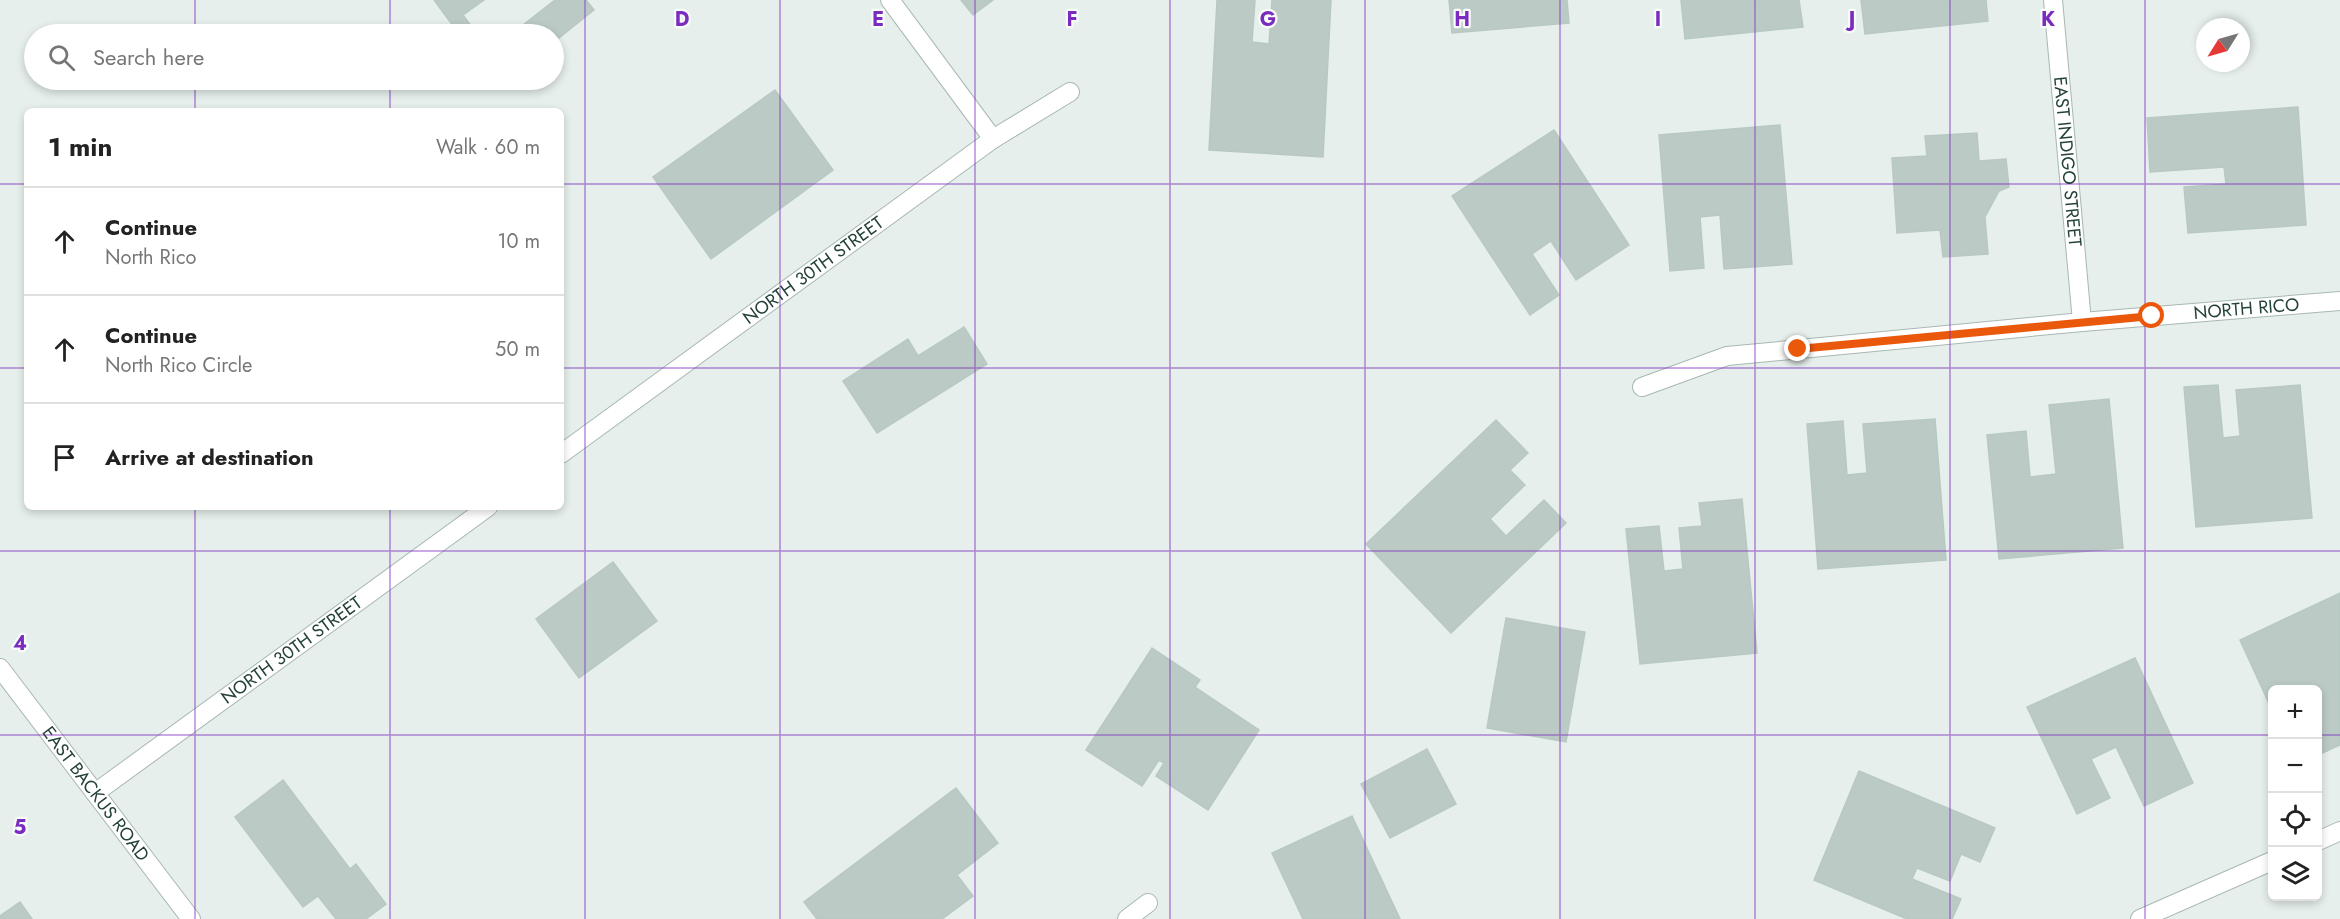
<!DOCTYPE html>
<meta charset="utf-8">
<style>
:root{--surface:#fff;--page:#f6f6f6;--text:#222;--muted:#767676;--line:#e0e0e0}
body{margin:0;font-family:Jost,sans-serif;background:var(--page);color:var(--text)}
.controls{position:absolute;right:18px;bottom:18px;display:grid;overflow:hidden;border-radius:9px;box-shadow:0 3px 9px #0003}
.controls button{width:54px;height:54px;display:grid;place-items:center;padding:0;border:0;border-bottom:2px solid var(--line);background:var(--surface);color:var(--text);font:30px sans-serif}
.compass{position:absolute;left:2196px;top:18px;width:54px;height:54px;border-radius:50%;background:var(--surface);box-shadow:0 3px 9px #0003;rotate:233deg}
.stop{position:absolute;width:18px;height:18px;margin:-14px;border:4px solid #ea580c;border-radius:50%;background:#fff}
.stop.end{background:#ea580c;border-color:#fff;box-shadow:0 2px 6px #0008}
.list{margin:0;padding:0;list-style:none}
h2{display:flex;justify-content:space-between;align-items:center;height:78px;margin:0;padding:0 24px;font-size:26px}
h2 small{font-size:20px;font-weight:400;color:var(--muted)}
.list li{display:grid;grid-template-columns:39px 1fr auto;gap:18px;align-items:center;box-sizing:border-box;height:108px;padding:0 24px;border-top:2px solid var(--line)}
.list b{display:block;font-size:22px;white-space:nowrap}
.list p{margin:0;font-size:20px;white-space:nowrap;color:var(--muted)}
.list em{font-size:20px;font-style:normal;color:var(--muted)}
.icon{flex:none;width:33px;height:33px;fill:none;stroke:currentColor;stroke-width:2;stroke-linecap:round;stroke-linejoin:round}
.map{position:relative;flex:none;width:2340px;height:919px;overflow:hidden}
.search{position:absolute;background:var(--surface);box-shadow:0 3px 9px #0003;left:24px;top:24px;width:540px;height:66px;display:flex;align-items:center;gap:15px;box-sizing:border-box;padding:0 21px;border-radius:33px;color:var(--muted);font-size:22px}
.panel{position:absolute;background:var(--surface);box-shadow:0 3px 9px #0003;left:24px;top:108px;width:540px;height:402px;border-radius:9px}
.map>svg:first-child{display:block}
.building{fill:#bbcac4;stroke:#b8c9c2;stroke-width:1.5}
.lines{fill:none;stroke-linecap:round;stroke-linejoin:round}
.minor-casing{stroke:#a8b8b2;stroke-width:20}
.minor{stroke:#fff;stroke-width:18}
.route{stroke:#ea580c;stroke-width:8}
.grid{fill:none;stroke:#7b2cbf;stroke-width:1.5;stroke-opacity:0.55}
.labels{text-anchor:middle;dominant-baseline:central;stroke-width:4.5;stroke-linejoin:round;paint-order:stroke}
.street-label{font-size:18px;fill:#24423a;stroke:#f7fbf9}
.grid-label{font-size:20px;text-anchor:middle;font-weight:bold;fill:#7b2cbf;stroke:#f7fbf9;stroke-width:4.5;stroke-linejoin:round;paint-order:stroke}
</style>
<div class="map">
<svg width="2340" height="919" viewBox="0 0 2340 919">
<rect width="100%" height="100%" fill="#e6efeb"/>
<g class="building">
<polygon points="434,0 484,0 463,15 474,30 468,34 459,34"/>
<polygon points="555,0 586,0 594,10 554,42 554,34 524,34 519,28"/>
<polygon points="961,0 993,0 973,15"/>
<polygon points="1217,0 1255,0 1252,42 1269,44 1272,0 1331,0 1323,157 1209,150"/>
<polygon points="1449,0 1567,0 1569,23 1452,33"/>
<polygon points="1681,0 1799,0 1803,27 1685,39"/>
<polygon points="1861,0 1986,0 1988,21 1865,34"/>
<polygon points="775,90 833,170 711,259 653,177"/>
<polygon points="2298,107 2306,225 2188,233 2184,187 2226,184 2224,167 2150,172 2147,118"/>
<polygon points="1780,125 1792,264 1724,269 1720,215 1700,217 1704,268 1670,271 1659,135"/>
<polygon points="1554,130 1629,245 1576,280 1551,241 1532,254 1559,295 1530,315 1452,196"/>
<polygon points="1977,133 1979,161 2006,159 2009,187 1999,191 1985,217 1988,254 1943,257 1940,230 1897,233 1892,158 1927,156 1925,136"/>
<polygon points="964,327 987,364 877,433 843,381 908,339 918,356"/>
<polygon points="2218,385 2223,438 2240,436 2236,390 2300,385 2312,518 2196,527 2184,387"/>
<polygon points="2109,399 2123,548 1999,559 1987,435 2026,431 2030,477 2056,474 2049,405"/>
<polygon points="1935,419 1946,560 1818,569 1807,424 1843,421 1847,475 1867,473 1863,424"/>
<polygon points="1496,420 1528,453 1510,470 1525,485 1490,519 1506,536 1544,500 1566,523 1451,633 1366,544"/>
<polygon points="1742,499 1757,653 1640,664 1626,529 1659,526 1664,571 1683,569 1679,528 1702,526 1699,503"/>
<polygon points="613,562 657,621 579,678 536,619"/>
<polygon points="2340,593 2340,745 2318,755 2318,690 2272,690 2272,710 2240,640"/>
<polygon points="1506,618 1585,632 1566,742 1487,728"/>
<polygon points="1152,648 1200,680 1195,687 1259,730 1208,810 1156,776 1164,763 1159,760 1142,786 1086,750"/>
<polygon points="2135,658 2193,783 2144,806 2116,747 2091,759 2110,798 2077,814 2027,707"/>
<polygon points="1427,749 1456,804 1390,838 1361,784"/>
<polygon points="1859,771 1995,828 1980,862 1961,854 1950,881 1917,868 1912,879 1961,899 1952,919 1907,919 1814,880"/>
<polygon points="283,780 350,869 356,864 386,904 366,919 336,919 318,896 303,907 235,817"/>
<polygon points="956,788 998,843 957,875 973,896 942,919 817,919 804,902"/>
<polygon points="1352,816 1400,919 1303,919 1272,853"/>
<polygon points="20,902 32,919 0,919 0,916"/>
</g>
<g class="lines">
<defs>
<g id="minor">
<polyline points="890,0 993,139"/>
<path id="s1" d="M2053 0 2082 322"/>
<path id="s2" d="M1642 387 1727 356 2082 322 2340 301"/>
<path id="s3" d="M561 454 993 139 1070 92"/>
<path id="s4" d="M0 668 191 919"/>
<path id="s5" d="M95 793 488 507"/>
<polyline points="2318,841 2340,831"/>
<polyline points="1127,919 1148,903"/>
<polyline points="2140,919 2272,861"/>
</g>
</defs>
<use href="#minor" class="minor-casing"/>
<use href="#minor" class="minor"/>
</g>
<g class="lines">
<polyline class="route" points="1798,349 2152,316"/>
</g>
<path class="grid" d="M195 0V34M390 0V34M585 0V919M780 0V919M975 0V919M1170 0V919M1365 0V919M1560 0V919M1755 0V919M1950 0V919M2145 0V919M195 80V111M390 80V111M0 184H27M561 184H2340M0 368H27M561 368H2340M195 507V919M390 507V919M0 551H2340M0 735H2272M2318 735H2340"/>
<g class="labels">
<g class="street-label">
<text stroke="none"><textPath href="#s1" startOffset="162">EAST INDIGO STREET</textPath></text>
<text stroke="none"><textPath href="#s3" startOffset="312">NORTH 30TH STREET</textPath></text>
<text stroke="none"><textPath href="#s2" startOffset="612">NORTH RICO</textPath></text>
<text stroke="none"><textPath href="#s5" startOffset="243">NORTH 30TH STREET</textPath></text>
<text stroke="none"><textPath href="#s4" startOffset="158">EAST BACKUS ROAD</textPath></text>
</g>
</g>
<g class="grid-label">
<text x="682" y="26">D</text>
<text x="878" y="26">E</text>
<text x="1072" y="26">F</text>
<text x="1268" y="26">G</text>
<text x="1462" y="26">H</text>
<text x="1658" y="26">I</text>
<text x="1852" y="26">J</text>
<text x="2048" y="26">K</text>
<text x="20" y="650">4</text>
<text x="20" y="834">5</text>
</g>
</svg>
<div class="controls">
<button>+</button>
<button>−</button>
<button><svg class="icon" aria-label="locate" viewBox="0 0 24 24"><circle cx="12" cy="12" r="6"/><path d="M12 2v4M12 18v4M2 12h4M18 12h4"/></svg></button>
<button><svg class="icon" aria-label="layers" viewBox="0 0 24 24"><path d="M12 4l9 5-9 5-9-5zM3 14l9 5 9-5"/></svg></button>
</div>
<svg class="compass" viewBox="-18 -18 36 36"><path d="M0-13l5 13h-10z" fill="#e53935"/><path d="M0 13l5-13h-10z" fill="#767676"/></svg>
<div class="stop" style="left:2152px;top:316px"></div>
<div class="stop end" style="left:1798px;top:349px"></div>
<div class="search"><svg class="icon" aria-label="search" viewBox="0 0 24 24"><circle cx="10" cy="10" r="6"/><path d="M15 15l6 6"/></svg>Search here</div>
<section class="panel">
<h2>1 min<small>Walk · 60 m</small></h2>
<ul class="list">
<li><svg class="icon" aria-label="ahead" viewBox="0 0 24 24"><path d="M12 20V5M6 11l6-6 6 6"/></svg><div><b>Continue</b><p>North Rico</p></div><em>10 m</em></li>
<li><svg class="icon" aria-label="ahead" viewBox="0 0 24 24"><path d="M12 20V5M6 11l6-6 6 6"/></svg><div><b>Continue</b><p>North Rico Circle</p></div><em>50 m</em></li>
<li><svg class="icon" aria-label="arrive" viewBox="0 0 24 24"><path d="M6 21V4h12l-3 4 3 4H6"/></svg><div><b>Arrive at destination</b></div></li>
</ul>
</section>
</div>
